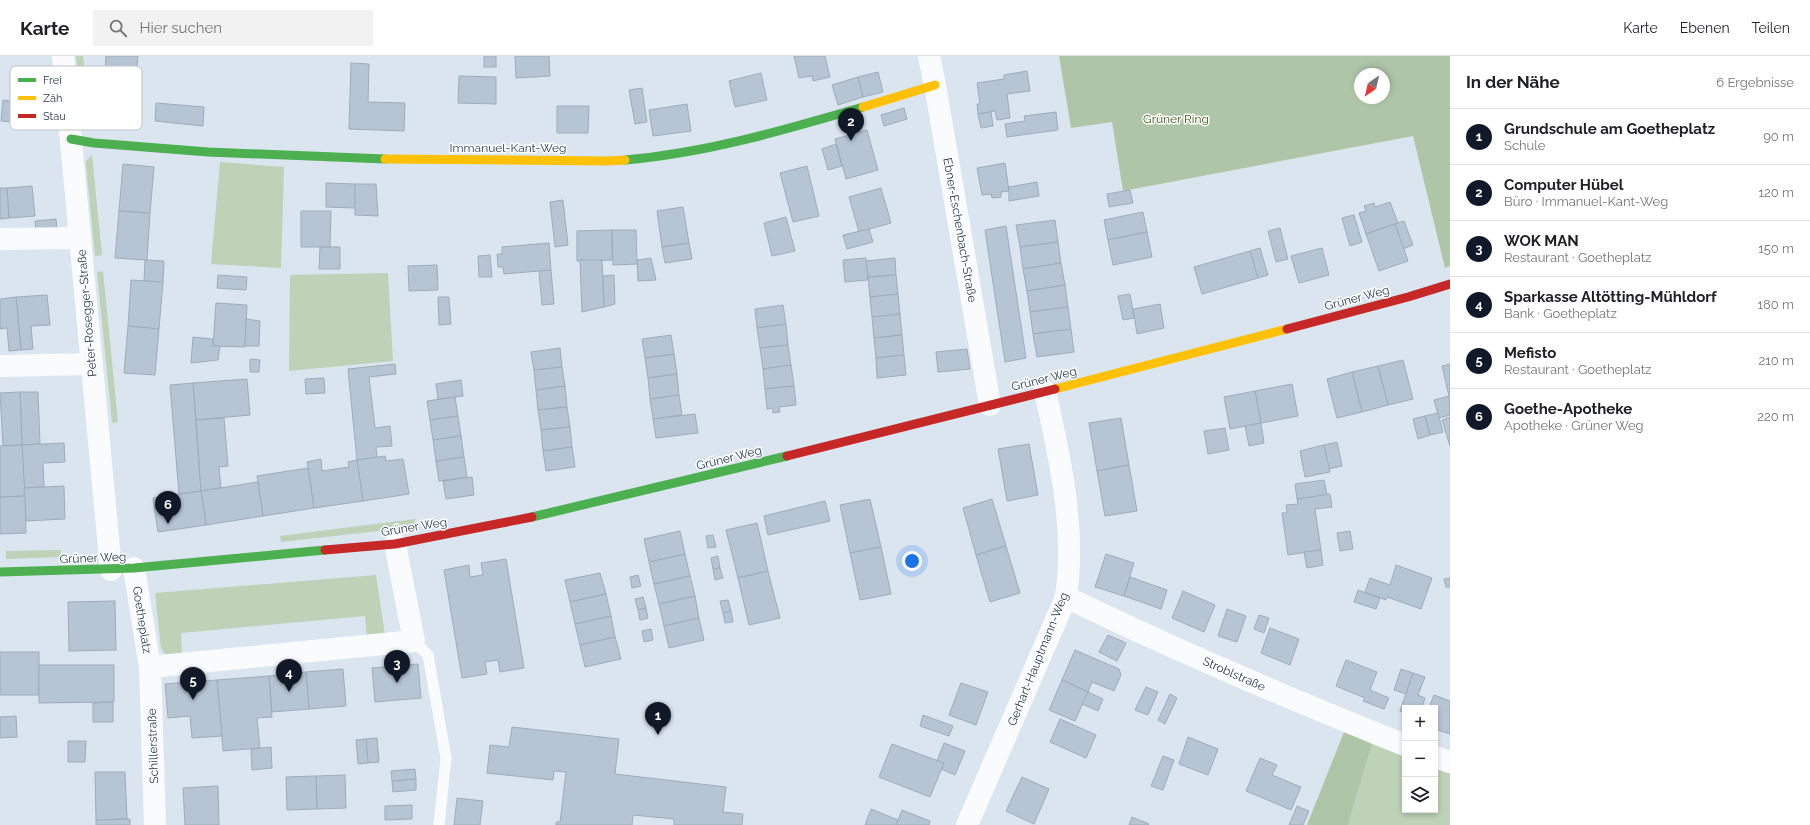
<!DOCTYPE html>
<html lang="de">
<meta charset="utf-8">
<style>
:root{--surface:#fff;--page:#f2f2f2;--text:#202124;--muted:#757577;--line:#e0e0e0;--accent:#111827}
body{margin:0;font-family:Raleway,sans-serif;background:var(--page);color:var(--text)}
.controls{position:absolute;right:12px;bottom:12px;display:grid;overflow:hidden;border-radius:0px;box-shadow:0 2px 6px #0003}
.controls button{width:36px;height:36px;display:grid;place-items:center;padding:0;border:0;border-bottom:1px solid var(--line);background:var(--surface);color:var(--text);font:20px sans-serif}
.compass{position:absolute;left:1354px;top:12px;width:36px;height:36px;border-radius:50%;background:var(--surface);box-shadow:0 2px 6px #0003;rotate:214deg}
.you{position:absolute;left:912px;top:505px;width:14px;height:14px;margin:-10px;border:3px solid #fff;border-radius:50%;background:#1a73e8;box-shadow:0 0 0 6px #1a73e833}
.badge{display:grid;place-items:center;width:26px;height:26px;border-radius:50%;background:var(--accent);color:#fff;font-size:13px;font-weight:700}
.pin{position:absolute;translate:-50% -33px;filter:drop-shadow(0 1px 2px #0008)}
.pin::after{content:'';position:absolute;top:21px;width:14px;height:12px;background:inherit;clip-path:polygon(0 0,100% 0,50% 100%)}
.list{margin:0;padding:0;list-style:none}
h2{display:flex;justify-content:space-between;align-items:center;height:52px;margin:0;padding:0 16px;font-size:17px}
h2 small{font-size:13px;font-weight:400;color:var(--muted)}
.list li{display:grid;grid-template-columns:26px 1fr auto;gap:12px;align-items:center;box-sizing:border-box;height:56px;padding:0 16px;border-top:1px solid var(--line)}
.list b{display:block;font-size:15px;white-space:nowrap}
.list p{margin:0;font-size:13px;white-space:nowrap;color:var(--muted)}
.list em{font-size:13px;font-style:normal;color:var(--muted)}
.icon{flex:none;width:22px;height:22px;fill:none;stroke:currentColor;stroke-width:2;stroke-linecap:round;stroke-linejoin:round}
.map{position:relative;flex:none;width:1450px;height:769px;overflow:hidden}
header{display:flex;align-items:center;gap:24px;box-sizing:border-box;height:56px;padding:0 20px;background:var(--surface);border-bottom:1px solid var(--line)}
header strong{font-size:19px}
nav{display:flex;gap:22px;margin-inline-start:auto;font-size:14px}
.search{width:280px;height:36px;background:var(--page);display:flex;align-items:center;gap:10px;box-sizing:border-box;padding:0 14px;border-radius:0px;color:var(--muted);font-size:15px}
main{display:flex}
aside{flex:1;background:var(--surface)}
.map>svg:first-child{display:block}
.green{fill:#bdd2b7}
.forest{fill:#afc5a8;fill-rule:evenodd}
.building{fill:#b6c5d4;stroke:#9eacba}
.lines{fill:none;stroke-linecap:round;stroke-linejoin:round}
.lane{stroke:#f9fbfd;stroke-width:11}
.street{stroke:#f9fbfd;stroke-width:22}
.fast{stroke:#4caf50;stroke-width:9}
.slow{stroke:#ffc107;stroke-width:9}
.jam{stroke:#c62828;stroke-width:9}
.labels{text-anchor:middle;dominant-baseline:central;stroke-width:3;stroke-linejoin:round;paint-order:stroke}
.park-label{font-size:12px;fill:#3b5614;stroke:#fff}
.street-label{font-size:12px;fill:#283c50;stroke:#fff}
.key{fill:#fff;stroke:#bec4ca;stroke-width:1}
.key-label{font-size:11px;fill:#283c50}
</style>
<header>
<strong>Karte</strong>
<div class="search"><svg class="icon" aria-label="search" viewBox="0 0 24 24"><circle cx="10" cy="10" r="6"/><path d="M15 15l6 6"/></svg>Hier suchen</div>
<nav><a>Karte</a><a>Ebenen</a><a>Teilen</a></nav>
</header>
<main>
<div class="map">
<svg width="1450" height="769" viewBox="0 0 1450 769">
<rect width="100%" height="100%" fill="#dae5f0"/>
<g class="green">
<polygon points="76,0 83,0 90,73 83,67 82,63"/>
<polygon points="92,99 102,199 95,200 86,109 86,105"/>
<polygon points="220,106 284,111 281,212 211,208"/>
<polygon points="103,215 118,366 112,367 97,216"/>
<polygon points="388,217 393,305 289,315 290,219"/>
<polygon points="415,463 414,471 281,486 280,480"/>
<polygon points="61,494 61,501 6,503 6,495"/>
<polygon points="376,519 385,579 367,582 365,560 181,577 182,599 165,598 161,592 155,537"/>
<polygon points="1372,688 1405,701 1405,754 1435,754 1435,712 1450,717 1450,769 1348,769"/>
</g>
<g class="forest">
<path d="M1059 0H1450V210L1445 212 1413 80 1123 135 1112 66 1071 72ZM1360 18H1384V42H1360Z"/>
<polygon points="1344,676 1372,688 1348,769 1307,769"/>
</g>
<g class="building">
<polygon points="106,0 138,0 136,22 105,19"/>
<rect x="484" y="0" width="12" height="11"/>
<polygon points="515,0 549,0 550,20 516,22"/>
<polygon points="794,0 825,0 830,21 813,25 812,20 799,22"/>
<polygon points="351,7 369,8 368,46 405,47 404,75 349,73"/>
<polygon points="1027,15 1030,35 1007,38 1010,62 997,64 995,55 978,58 977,48 980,48 977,27 1004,23 1004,19"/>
<polygon points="878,16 883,36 863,41 858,21"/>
<polygon points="761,17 767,44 735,51 729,25"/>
<polygon points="459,20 496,21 496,48 458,47"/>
<polygon points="858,21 863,41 838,49 832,29"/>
<polygon points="642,32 647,66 635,68 629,34"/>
<polygon points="3,44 26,47 24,67 1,65"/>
<polygon points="156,47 204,51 203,70 155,65"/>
<polygon points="687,48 691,75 653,80 649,54"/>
<polygon points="557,50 589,50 588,77 557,77"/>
<polygon points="904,52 907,63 884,70 881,59"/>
<polygon points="991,56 993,70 981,72 978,58"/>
<polygon points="1056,56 1058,74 1007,81 1005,68 1025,65 1024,60"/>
<polygon points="867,74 878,114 846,123 835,83"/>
<polygon points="836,88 842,110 828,114 822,93"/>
<polygon points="1005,107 1009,135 1001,136 1001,141 992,142 991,138 982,139 977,112"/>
<polygon points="123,108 154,111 150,157 119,155"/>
<polygon points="807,110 819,160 793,166 780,117"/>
<polygon points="1037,126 1039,140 1009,145 1009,131"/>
<polygon points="326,127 355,128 355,152 326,151"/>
<polygon points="355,128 376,128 378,160 355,159"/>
<polygon points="32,130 35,160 9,162 7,132"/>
<polygon points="0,132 7,132 9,162 0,163"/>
<polygon points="881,132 891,167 859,176 849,141"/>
<polygon points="1130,134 1133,147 1109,151 1107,138"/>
<polygon points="563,144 568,189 555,191 550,146"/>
<polygon points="1390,146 1398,167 1366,178 1359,157 1366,155 1364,150 1374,147 1375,151"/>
<polygon points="683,151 689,187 662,191 657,155"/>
<polygon points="119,155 150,157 147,204 115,202"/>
<polygon points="301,155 331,155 330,191 301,191"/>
<polygon points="1143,156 1147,176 1108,184 1104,164"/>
<polygon points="1354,159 1362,186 1350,190 1342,162"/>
<polygon points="786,161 795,195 772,200 764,167"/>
<polygon points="56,163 57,173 36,175 35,165"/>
<polygon points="1055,164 1058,186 1020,191 1016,169"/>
<polygon points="1404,165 1413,189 1403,193 1395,168"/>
<polygon points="1395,168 1408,205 1379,215 1366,178"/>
<polygon points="1006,170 1026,302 1005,306 985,174"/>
<polygon points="1280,172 1288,203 1276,206 1268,175"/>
<polygon points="869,173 873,186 847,193 843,179"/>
<polygon points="612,174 612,204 577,205 577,175"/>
<polygon points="612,174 636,174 637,208 613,209"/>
<polygon points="1147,176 1152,201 1113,209 1108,184"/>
<polygon points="1058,186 1061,207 1023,213 1020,191"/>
<polygon points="549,187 551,214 504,218 503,211 498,211 497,198 502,198 502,191"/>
<polygon points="689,187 692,203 665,207 662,191"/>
<polygon points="320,191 340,191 340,213 319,213"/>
<polygon points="1260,192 1268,219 1258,222 1250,195"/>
<polygon points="1322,192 1329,219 1299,227 1291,200"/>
<polygon points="1250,195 1258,222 1202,238 1194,211"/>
<polygon points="490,199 492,221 479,221 478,200"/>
<polygon points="651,202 656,224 638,225 637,204"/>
<polygon points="866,202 868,224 845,226 843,204"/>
<polygon points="895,202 896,219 868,221 866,205"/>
<polygon points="145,204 164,205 163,226 144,225"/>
<polygon points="580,204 602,204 604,251 582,256"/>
<polygon points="1061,207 1065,229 1027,235 1023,213"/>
<polygon points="437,209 438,234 409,235 408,210"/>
<polygon points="551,214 554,248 542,249 539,215"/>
<polygon points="218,219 247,221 246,234 217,232"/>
<polygon points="614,219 615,248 604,251 603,220"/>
<polygon points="896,219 898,238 870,241 868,221"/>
<polygon points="131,224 163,226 159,273 128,270"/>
<polygon points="1065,229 1068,251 1030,256 1027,235"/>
<polygon points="898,238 900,258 872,261 870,241"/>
<polygon points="1130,238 1134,262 1123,264 1118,240"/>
<polygon points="47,239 50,269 31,270 33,293 21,294 16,241"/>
<polygon points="16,241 21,294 9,295 7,272 0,273 0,243"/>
<polygon points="438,241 449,241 451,268 439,269"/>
<polygon points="216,247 247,249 245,291 213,290"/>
<polygon points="1160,248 1164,272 1137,278 1133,253"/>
<polygon points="783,249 786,268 757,272 755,253"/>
<polygon points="1068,251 1071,273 1033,278 1030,256"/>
<polygon points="900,258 902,279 874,282 872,261"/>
<polygon points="246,263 260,265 259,290 245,290"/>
<polygon points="786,268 788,289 760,292 757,272"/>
<polygon points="128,270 159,273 155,319 124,317"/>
<polygon points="1071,273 1074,296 1037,301 1033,278"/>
<polygon points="671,279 674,298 645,302 642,283"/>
<polygon points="902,279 904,299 876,302 874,282"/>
<polygon points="193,281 213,283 213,290 220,290 218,304 191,307"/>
<polygon points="788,289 791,309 763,313 760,292"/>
<polygon points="560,292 562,311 534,314 531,296"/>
<polygon points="967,293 970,313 938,316 936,296"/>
<polygon points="674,298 677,318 648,322 645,302"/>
<polygon points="904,299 906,319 877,322 876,302"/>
<polygon points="250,303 260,304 259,316 250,316"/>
<polygon points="1403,304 1413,343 1388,349 1378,310"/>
<polygon points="395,308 396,318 369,321 375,372 390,370 392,390 376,391 377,402 357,404 348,313"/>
<polygon points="1450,308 1450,339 1449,340 1442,310"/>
<polygon points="791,309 794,330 765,333 763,313"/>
<polygon points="1378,310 1388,349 1362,356 1352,316"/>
<polygon points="562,311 565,330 536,334 534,314"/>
<polygon points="1352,316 1362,356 1337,362 1327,323"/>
<polygon points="677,318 679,339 650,343 648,322"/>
<polygon points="324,322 325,337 306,338 305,323"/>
<polygon points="247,323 250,359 196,364 193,327"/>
<polygon points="461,324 463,340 438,343 436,328"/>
<polygon points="193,327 201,435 179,438 170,329"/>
<polygon points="1292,328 1298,360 1261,367 1255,335"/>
<polygon points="565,330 567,351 538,354 536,334"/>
<polygon points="794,330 796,349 779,351 780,356 773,357 773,352 767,353 765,333"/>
<polygon points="1255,335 1261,367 1230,373 1224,341"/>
<polygon points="20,336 38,336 40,388 22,389"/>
<polygon points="20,336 22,389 3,390 0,337"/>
<polygon points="679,339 682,359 653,363 650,343"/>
<polygon points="1449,340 1450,359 1439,362 1434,344"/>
<polygon points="455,341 458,360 430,364 427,345"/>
<polygon points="567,351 570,371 541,374 538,354"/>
<polygon points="1438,357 1443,376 1430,379 1425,360"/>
<polygon points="695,358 698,377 656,382 653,363"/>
<polygon points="458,360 461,380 433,384 430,364"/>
<polygon points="1425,360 1430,379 1418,383 1413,363"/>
<polygon points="1450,361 1450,390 1442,364"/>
<polygon points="224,362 228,410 219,411 221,432 201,435 196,364"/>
<polygon points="1121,362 1129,409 1097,415 1089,367"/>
<polygon points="1261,367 1264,387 1249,390 1245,370"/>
<polygon points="570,371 572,391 543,395 541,374"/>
<polygon points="1225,372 1229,394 1208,398 1204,375"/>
<polygon points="461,380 464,401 436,405 433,384"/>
<polygon points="1337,386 1342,410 1329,413 1324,389"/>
<polygon points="64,387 65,406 43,407 44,431 24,432 22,389"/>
<polygon points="1029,388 1038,439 1007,445 998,393"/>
<polygon points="22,389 25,440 0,441 0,390"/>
<polygon points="1324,389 1330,416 1305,421 1300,395"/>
<polygon points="572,391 575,411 546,415 543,395"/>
<polygon points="385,400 386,405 403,403 409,438 363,445 357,404"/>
<polygon points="464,401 467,421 439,425 436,405"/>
<polygon points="321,403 322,415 349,411 348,406 357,404 363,445 314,452 307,406"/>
<polygon points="1129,409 1137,455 1105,460 1097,415"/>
<polygon points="308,412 314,452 263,460 257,420"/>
<polygon points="472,421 474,439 446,443 443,425"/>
<polygon points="1324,424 1327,439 1297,443 1295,428"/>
<polygon points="258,426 263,460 206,469 201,435"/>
<polygon points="64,430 65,463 26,465 24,432"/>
<polygon points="201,435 206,469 158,476 153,442"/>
<polygon points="1330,438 1332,451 1315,453 1321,494 1288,499 1282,457 1287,457 1286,449 1298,448 1297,443"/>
<polygon points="25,440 26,477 0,478 0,441"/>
<polygon points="870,443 881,491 850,497 840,449"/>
<polygon points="992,443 1006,490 976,499 963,452"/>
<polygon points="825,445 830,465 768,479 764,460"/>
<polygon points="757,467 768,515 738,522 726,474"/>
<polygon points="680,475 685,498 649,506 644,483"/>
<polygon points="1350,475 1353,493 1340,495 1337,477"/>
<polygon points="713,479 716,491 708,492 706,480"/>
<polygon points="1006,490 1020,537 990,546 976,499"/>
<polygon points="881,491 891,538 860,544 850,497"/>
<polygon points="1321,494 1323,509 1307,512 1304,496"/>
<polygon points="685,498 690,520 654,528 649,506"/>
<polygon points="1106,498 1134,507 1124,540 1095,531"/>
<polygon points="718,500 720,512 713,513 711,502"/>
<polygon points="506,503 524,612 500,616 498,604 485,606 487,618 462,622 444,514 469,509 470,521 483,519 481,507"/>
<polygon points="1396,509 1432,522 1421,553 1387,541 1386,544 1365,536 1370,522 1390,529"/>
<polygon points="720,512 723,522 715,524 713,513"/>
<polygon points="768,515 780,562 749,569 738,522"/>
<polygon points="600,517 606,538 570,546 565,524"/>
<polygon points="638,519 641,530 632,532 630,521"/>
<polygon points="690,520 695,540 659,548 654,528"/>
<polygon points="1130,521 1167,534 1161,553 1124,540"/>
<polygon points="1450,522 1450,531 1446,531 1444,523"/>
<polygon points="1358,534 1380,542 1376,553 1354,546"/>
<polygon points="1183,535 1215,549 1204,576 1172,562"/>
<polygon points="606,538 611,560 575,568 570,546"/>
<polygon points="695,540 699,562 664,570 659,548"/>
<polygon points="643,541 646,552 638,554 635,543"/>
<polygon points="728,544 731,555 723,557 720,545"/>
<polygon points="115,545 116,594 69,595 68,546"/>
<polygon points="646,552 648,562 640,564 638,554"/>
<polygon points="1227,553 1246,560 1237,586 1218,580"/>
<polygon points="731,555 733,566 725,567 723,557"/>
<polygon points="1259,559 1269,562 1264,577 1254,573"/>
<polygon points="611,560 615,581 580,589 575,568"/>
<polygon points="699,562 704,584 669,592 664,570"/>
<polygon points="1270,572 1299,583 1290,609 1261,597"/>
<polygon points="651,573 653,584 644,586 642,575"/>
<polygon points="1108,579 1126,587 1117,605 1099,596"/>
<polygon points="615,581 621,603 585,611 580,589"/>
<polygon points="1075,594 1119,613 1121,619 1114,635 1092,626 1088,636 1062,624"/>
<rect x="0" y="596" width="39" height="43"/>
<polygon points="1346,604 1377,616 1370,634 1389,642 1384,653 1363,645 1365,642 1336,630"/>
<polygon points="418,608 421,642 375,646 372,612"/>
<polygon points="39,609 114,609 114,646 39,647"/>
<polygon points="343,613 346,650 309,653 306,616"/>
<polygon points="1401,613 1413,617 1406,638 1394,634"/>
<polygon points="306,616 309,653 272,656 269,620"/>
<polygon points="1413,617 1425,621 1418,639 1425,642 1422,652 1405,652 1405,657 1400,655"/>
<polygon points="269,620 272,661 257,662 260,692 223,695 217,624"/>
<polygon points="217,624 222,680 192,682 190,660 168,662 165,628"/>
<polygon points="1062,624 1088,636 1075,665 1049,654"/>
<polygon points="961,627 988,636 976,669 949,659"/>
<polygon points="1146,631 1158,636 1148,659 1135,654"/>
<polygon points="1088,636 1103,643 1098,655 1082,648"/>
<polygon points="1170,638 1177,642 1165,668 1158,664"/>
<polygon points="1434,639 1450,645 1450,678 1435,673 1435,652 1429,652"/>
<polygon points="113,646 113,666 93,666 93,647"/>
<polygon points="923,659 953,670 949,680 920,670"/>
<polygon points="16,660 17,681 0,682 0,661"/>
<polygon points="1060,663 1096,679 1086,702 1050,686"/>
<polygon points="512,671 619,683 615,718 726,731 723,756 743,758 742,769 674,769 674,763 633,759 632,769 556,769 556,766 560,766 566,716 554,715 553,724 487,717 490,689 509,691"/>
<polygon points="1188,681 1218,693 1208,719 1179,708"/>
<polygon points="377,682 379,706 368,707 366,683"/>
<polygon points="366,683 368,707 358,708 356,684"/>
<polygon points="68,685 86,685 85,706 68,706"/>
<polygon points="944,687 965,695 955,719 941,713 944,707 937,705"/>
<polygon points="892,688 944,707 930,741 879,721"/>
<polygon points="271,691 272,712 252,714 251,693"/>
<polygon points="1163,700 1174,704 1163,734 1151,730"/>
<polygon points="1260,702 1277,709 1272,719 1301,731 1291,754 1246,735"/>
<polygon points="415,713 416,723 392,725 391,715"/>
<polygon points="95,716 125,716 127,763 96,764"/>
<polygon points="345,719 346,752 317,753 316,720"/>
<polygon points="316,720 317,753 287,754 286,721"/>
<polygon points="1022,721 1049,733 1034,768 1006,755"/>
<polygon points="416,723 416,734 393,736 392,725"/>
<polygon points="218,730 219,769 185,769 183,732"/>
<polygon points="457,742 483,745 480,769 454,769"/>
<polygon points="412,749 412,763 385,764 385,750"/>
<polygon points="1297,750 1309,755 1303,769 1289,769"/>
<polygon points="871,753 898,764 896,769 865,769"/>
<polygon points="902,754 930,765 929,769 896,769"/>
<polygon points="1132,761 1149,768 1148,769 1129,769"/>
<polygon points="130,763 130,769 96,769 96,764"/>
</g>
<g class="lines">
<polyline class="lane" points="414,585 428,599 446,702 439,769"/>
<g class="street">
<polyline points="63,0 111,514"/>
<polyline points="929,0 935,29 990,349"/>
<polyline points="0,183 80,182"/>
<polyline points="0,310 92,308"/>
<polyline points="134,512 150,611 414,585 395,488"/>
<path d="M1066 541C1177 595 1290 643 1405 689"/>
<polyline points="150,611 155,769"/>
<polyline points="1435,701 1450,706"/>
<path d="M967 769 1066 541C1076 472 1060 402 1045 335"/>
</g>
<g class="fast">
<polyline points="71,83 94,87 208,96 385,103"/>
<path d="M625 104C707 97 784 74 863 51"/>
<polyline points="532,461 787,400"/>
<polyline points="0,516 134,512 325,494"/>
</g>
<g class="slow">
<polyline points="863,51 935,29"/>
<polyline points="385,103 608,105 625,104"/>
<polyline points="1055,333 1287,273"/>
</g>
<g class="jam">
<polyline points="1287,273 1408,241 1450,228"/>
<polyline points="787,400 1055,333"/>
<polyline points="325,494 395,488 532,461"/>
</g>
</g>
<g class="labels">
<g class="park-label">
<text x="1176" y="63">Grüner Ring</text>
</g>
<g class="street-label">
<text x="508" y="92">Immanuel-Kant-Weg</text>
<text transform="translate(960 174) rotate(80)">Ebner-Eschenbach-Straße</text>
<text transform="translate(1357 242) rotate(-15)">Grüner Weg</text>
<text transform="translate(87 257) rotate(-95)">Peter-Rosegger-Straße</text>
<text transform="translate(1044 323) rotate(-14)">Grüner Weg</text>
<text transform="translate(729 402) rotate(-14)">Grüner Weg</text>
<text transform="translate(414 471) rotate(-9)">Grüner Weg</text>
<text transform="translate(93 502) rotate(-2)">Grüner Weg</text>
<text transform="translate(142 564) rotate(81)">Goetheplatz</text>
<text transform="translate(1038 603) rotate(-68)">Gerhart-Hauptmann-Weg</text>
<text transform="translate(1234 618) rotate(24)">Stroblstraße</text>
<text transform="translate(153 690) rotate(-92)">Schillerstraße</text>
</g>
</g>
<rect x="10" y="10" width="132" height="64" rx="6" class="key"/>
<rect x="18" y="22" width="18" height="4" fill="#4caf50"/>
<rect x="18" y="40" width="18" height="4" fill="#ffc107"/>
<rect x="18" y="58" width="18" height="4" fill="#c62828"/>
<g class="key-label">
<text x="43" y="28">Frei</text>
<text x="43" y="46">Zäh</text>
<text x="43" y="64">Stau</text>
</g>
</svg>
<div class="controls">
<button>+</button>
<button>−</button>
<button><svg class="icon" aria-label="layers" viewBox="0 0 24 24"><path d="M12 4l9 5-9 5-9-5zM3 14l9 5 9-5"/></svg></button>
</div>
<svg class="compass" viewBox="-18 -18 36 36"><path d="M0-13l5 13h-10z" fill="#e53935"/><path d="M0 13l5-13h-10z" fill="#757577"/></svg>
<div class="you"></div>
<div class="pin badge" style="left:658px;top:679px">1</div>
<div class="pin badge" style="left:851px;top:85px">2</div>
<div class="pin badge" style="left:397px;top:627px">3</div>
<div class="pin badge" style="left:289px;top:636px">4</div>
<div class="pin badge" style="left:193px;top:644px">5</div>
<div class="pin badge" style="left:168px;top:468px">6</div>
</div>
<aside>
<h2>In der Nähe<small>6 Ergebnisse</small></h2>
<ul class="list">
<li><span class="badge">1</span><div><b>Grundschule am Goetheplatz</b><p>Schule</p></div><em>90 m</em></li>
<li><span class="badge">2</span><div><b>Computer Hübel</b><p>Büro · Immanuel-Kant-Weg</p></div><em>120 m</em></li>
<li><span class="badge">3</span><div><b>WOK MAN</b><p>Restaurant · Goetheplatz</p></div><em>150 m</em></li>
<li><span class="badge">4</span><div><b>Sparkasse Altötting-Mühldorf</b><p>Bank · Goetheplatz</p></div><em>180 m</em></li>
<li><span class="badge">5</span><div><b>Mefisto</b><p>Restaurant · Goetheplatz</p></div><em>210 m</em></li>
<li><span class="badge">6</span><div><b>Goethe-Apotheke</b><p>Apotheke · Grüner Weg</p></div><em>220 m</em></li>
</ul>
</aside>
</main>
